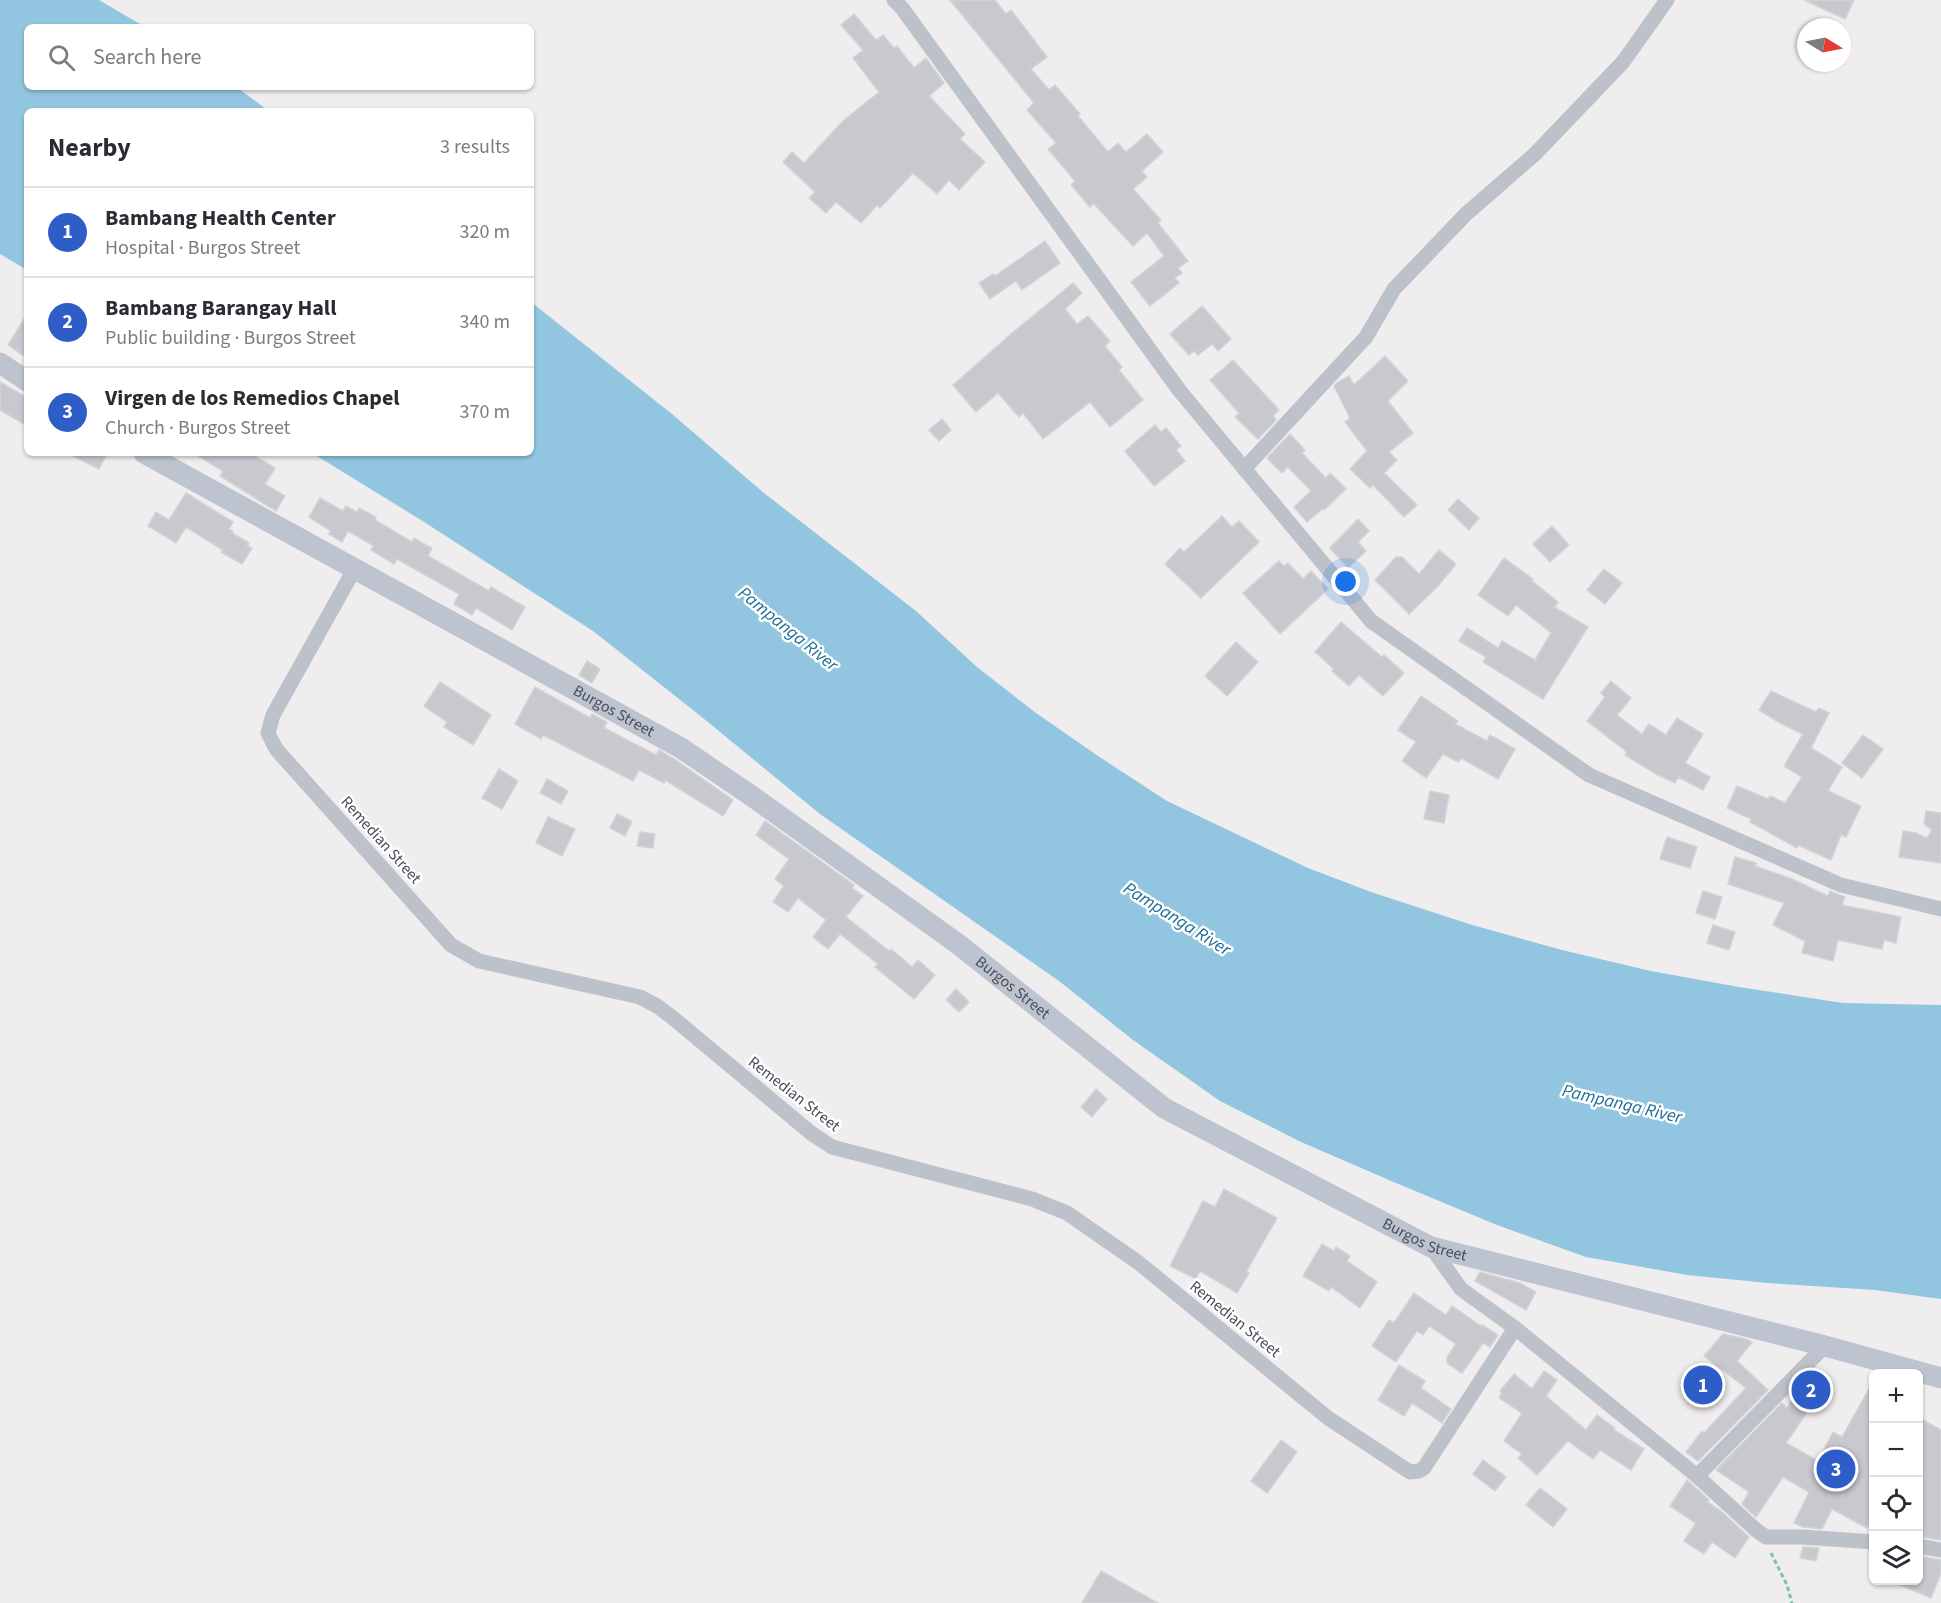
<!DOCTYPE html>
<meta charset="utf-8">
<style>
:root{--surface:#fff;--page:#f7f7f7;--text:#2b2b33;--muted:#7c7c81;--line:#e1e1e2;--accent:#2f5dc8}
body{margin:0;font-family:"Source Sans 3",sans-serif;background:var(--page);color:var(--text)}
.controls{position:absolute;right:18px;bottom:18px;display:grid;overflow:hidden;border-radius:9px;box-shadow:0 2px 4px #0004}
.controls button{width:54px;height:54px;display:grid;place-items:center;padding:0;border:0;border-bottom:2px solid var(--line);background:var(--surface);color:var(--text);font:30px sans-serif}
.compass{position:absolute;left:1797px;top:18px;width:54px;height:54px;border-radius:50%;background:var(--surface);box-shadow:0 2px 4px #0004;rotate:100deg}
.you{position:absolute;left:1346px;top:582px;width:21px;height:21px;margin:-15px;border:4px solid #fff;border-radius:50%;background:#1a73e8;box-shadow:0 0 0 9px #1a73e833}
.badge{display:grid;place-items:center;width:39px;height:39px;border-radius:50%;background:var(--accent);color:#fff;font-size:20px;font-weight:700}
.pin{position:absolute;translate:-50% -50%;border:3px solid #fff;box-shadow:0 2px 6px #0006}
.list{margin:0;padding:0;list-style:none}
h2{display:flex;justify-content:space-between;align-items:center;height:78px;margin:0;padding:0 24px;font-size:26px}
h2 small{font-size:20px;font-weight:400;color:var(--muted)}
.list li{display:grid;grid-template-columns:39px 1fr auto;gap:18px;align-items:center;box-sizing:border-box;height:90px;padding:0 24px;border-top:2px solid var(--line)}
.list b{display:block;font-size:22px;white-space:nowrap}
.list p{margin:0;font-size:20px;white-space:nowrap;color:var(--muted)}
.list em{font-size:20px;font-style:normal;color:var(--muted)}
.icon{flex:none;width:33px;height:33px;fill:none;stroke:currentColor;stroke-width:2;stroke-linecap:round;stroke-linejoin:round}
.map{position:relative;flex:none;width:1941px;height:1603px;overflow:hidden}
.search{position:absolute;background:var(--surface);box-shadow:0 2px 4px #0004;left:24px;top:24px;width:510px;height:66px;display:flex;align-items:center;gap:15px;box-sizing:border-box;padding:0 21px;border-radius:9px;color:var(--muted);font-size:22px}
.panel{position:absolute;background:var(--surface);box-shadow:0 2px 4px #0004;left:24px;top:108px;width:510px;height:348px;border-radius:9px}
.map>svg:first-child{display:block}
.medical{fill:#f7e5df}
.water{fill:#92c6e0}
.building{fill:#c8c9cf;stroke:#d2d3d8;stroke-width:1.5}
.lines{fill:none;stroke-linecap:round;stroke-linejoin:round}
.path{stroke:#7cc2a9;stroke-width:3;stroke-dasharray:4.5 3;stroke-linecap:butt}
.street{stroke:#bdc2ca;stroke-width:15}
.secondary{stroke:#bdc3cf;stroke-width:21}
.labels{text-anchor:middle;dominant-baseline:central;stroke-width:5;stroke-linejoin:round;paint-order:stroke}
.street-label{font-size:16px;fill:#484e58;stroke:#fff}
.water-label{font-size:18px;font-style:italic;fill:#1d6c95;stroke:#fff}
</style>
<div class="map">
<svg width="1941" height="1603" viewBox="0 0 1941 1603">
<rect width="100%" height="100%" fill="#efeded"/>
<polygon class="medical" points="1704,1361 1725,1379 1698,1413 1687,1404 1691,1399 1680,1391"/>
<g class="water">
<polygon points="0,0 99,0 145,27 27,27 27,87 236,87 269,111 27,111 27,270 0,254"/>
<polygon points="531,302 672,414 764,493 916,611 977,667 1036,713 1098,756 1167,801 1308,868 1371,892 1469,924 1562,950 1651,971 1739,987 1843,1003 1941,1005 1941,1299 1875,1290 1768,1283 1687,1275 1586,1257 1497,1225 1396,1183 1301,1142 1220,1101 1133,1040 1059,981 820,814 703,718 593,631 421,520 312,453 531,453"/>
</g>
<g class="building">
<polygon points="950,0 995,0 1006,14 1011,10 1047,57 1031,69 1049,90 1055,85 1080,114 1078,116 1108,152 1118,143 1126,152 1147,134 1163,152 1142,171 1147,177 1133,189 1161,220 1158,223 1188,261 1178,268 1182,273 1175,278 1179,283 1150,306 1131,282 1164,256 1147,233 1133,246 1093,203 1090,207 1071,185 1075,181 1048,149 1056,143 1027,110 1034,103"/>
<polygon points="1804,0 1854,0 1845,19"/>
<polygon points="854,14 876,40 883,35 894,48 897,46 914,68 926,58 944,83 929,96 965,134 960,139 985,162 959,190 949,180 937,194 913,173 880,208 877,205 861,223 836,202 826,213 809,198 815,192 783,162 792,152 804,163 843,121 879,92 853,58 863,50 841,25"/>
<polygon points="1045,241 1060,263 1022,290 1016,281 990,299 979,283 993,274 995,276"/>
<polygon points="1073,283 1082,293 1065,309 1077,324 1088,316 1110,341 1105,346 1122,367 1119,370 1143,400 1110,427 1090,402 1043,439 1023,413 1019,417 998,393 976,412 953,385 1011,334"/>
<polygon points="1202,306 1231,339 1218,351 1212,344 1198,355 1194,351 1189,355 1170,334"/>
<polygon points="27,314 27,358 8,345"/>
<polygon points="1385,356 1408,381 1388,401 1413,433 1389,452 1397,460 1384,473 1417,505 1404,517 1373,485 1370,488 1350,469 1367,451 1345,422 1350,418 1334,386 1338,382 1349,376 1354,385"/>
<polygon points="1233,360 1279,410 1273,416 1276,420 1258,439 1235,417 1239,413 1210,380"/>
<polygon points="0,382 27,398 27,426 0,410"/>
<polygon points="942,419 951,430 939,441 929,430"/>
<polygon points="1155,425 1161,432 1166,428 1181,446 1176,450 1185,461 1154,486 1125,451"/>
<polygon points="1290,434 1305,450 1302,453 1326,478 1330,473 1346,489 1324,510 1322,509 1307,522 1294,507 1311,491 1288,467 1282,473 1267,458"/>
<polygon points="67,453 107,453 99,469"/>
<polygon points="193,453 250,453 275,468 265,484 285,496 276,511 220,476 223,471"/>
<polygon points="186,493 233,522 229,529 233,531 232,533 249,543 247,546 252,548 242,564 221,552 223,550 186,527 176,543 148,526 156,512 169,520"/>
<polygon points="320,498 343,511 346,506 357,512 359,508 376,517 375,520 412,542 414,538 432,548 428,556 489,591 491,587 525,607 512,630 476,608 472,615 454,604 459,594 397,559 394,564 371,550 374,546 348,531 342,542 329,534 331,531 309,517"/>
<polygon points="1458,499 1479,518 1469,530 1448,510"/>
<polygon points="1222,516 1232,527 1239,521 1259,542 1201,598 1165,564 1180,548 1184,552"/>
<polygon points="1358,519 1369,531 1358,542 1366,551 1348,568 1330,548"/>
<polygon points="1552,526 1569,545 1550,562 1533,544"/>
<polygon points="1439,550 1456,564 1437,587 1409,614 1375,580 1396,557 1402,557 1419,574"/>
<polygon points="1504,558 1533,579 1531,580 1558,602 1554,607 1588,627 1543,699 1483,662 1486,657 1459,641 1467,628 1498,648 1502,641 1535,660 1551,633 1516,605 1508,616 1478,595"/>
<polygon points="1279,561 1284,566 1288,563 1303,579 1311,571 1328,589 1280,634 1243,593"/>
<polygon points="1604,569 1622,583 1605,604 1587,590"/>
<polygon points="1341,622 1382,657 1384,655 1404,673 1383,696 1359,675 1349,686 1332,671 1334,669 1315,652"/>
<polygon points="1236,642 1258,662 1227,696 1205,676"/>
<polygon points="587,661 600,669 592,683 579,675"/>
<polygon points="1611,681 1631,698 1617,715 1642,734 1649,724 1666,735 1677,718 1703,734 1685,763 1710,777 1703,790 1678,777 1675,783 1656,774 1625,755 1627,752 1587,721 1605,697 1601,693"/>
<polygon points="440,682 491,715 473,745 444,727 447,722 424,706"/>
<polygon points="535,687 590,718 592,714 607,722 604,728 656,755 659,750 674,759 733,800 723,816 665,780 664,783 639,770 633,781 543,735 541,739 515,724"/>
<polygon points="1771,691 1816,712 1819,708 1829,713 1811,748 1842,767 1828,791 1861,806 1846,837 1841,835 1831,860 1798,845 1797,848 1750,822 1751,819 1727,808 1737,786 1768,799 1770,796 1785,803 1802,777 1784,766 1803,734 1780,723 1759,710"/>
<polygon points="1421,696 1458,721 1455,724 1487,741 1490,735 1515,749 1498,779 1461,758 1458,762 1443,754 1426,778 1402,761 1416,742 1398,730"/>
<polygon points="1863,735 1883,749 1862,778 1842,763"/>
<polygon points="499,769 518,781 502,809 482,798"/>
<polygon points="547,779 568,791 561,804 540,793"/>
<polygon points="1430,791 1449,795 1444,823 1424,819"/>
<polygon points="1926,811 1941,813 1941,863 1899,857 1903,831 1916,833 1927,838 1932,830 1924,824"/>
<polygon points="617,814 632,821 625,836 610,828"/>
<polygon points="548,817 575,829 562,856 536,843"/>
<polygon points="765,821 854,885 852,888 863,896 846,917 889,951 891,949 912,967 918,960 935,975 914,999 875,967 878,964 840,934 828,949 813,937 826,920 798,898 788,912 773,902 784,886 775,879 789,859 756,835"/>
<polygon points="640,832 655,834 653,848 637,846"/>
<polygon points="1667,837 1697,847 1690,868 1660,859"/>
<polygon points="1735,857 1756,863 1755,866 1792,879 1828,896 1830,891 1845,897 1842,905 1901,917 1896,943 1884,940 1882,949 1838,940 1833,961 1802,953 1805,941 1773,925 1784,903 1728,884"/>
<polygon points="1703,891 1722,897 1715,919 1696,913"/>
<polygon points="1713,925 1735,932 1729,950 1707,943"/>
<polygon points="956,989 969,1002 959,1012 946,1000"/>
<polygon points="1096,1089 1107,1099 1092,1117 1081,1107"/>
<polygon points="1224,1189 1277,1218 1246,1272 1249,1273 1237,1293 1200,1271 1196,1279 1170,1266 1203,1201 1215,1207"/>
<polygon points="1322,1244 1334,1251 1336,1247 1350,1256 1347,1261 1377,1282 1360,1308 1331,1287 1329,1291 1303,1276"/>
<polygon points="1480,1272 1520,1283 1536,1292 1526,1310 1475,1281"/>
<polygon points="1414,1293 1446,1315 1452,1306 1481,1326 1482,1325 1498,1335 1490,1347 1483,1343 1462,1373 1447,1363 1447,1357 1456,1344 1429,1326 1423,1335 1417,1331 1396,1362 1372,1346 1389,1320 1394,1323"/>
<polygon points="1723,1334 1746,1339 1752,1342 1737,1361 1768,1390 1698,1461 1686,1452 1702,1431 1704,1433 1746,1388 1704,1356"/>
<polygon points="1399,1365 1425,1381 1421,1388 1451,1409 1442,1423 1412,1403 1404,1416 1378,1400"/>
<polygon points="1815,1370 1829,1380 1786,1443 1818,1461 1833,1432 1842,1437 1874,1380 1874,1515 1867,1528 1832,1509 1822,1529 1803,1527 1794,1523 1809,1492 1783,1477 1756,1517 1742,1504 1749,1492 1716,1470 1782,1403 1787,1408 1807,1378"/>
<polygon points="1544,1371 1557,1380 1546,1396 1586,1430 1597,1415 1615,1428 1614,1430 1644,1449 1631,1470 1600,1450 1593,1459 1568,1441 1537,1475 1518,1458 1522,1454 1504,1441 1522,1413 1499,1398 1502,1393 1500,1391 1514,1374 1532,1389"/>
<polygon points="1918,1417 1941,1430 1941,1540 1918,1536"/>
<polygon points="1281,1440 1297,1452 1267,1493 1251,1481"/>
<polygon points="1483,1460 1506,1477 1495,1491 1473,1474"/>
<polygon points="1687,1480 1709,1500 1707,1502 1721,1511 1749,1537 1735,1558 1712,1542 1704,1554 1684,1541 1696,1523 1670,1506"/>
<polygon points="1540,1488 1567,1509 1553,1527 1526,1505"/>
<polygon points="1803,1547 1819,1548 1816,1561 1800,1558"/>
<polygon points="1918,1556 1941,1560 1941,1573 1931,1598 1891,1581 1918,1581"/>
<polygon points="1101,1571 1158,1603 1082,1603"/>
</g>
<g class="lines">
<polyline class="path" points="1771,1553 1787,1585 1792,1603"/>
<g class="street">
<polyline points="894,0 902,8 1179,390 1371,621 1589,775 1841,885 1941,909"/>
<polyline points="1244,469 1366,337 1394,289 1466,214 1535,154 1623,62 1667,0"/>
<polyline points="355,568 273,715 268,733 276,749 451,945 479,961 640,997 657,1006 673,1018 811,1133 832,1147 1032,1199 1067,1213 1139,1263 1328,1418 1410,1472 1419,1471 1424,1468 1515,1328"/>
<polyline points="1431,1247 1461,1289 1515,1328 1697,1476 1756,1530 1766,1537 1802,1537 1874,1542"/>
<polyline points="1697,1476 1825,1346"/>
<polyline points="1918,1546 1941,1550"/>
</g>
<g class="secondary">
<polyline points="0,363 27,381"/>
<path id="s1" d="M144 453 681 748 756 799 958 944 1164 1108 1431 1247 1825 1346 1941 1378"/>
</g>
</g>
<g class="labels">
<g class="street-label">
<text stroke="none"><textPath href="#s1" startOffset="536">Burgos Street</textPath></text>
<text transform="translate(381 840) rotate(48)">Remedian Street</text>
<text stroke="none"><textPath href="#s1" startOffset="1022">Burgos Street</textPath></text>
<text transform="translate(794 1094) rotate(38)">Remedian Street</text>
<text stroke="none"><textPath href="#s1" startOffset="1508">Burgos Street</textPath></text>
<text transform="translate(1235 1319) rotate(39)">Remedian Street</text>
</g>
<g class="water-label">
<text transform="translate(788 629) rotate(39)">Pampanga River</text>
<text transform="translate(1177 919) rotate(32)">Pampanga River</text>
<text transform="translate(1622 1104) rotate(13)">Pampanga River</text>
</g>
</g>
</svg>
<div class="controls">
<button>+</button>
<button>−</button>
<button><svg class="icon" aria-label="locate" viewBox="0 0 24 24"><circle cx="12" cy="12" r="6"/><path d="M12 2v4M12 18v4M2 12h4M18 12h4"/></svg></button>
<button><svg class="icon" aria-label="layers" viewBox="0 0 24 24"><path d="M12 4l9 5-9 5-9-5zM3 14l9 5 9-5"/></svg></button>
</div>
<svg class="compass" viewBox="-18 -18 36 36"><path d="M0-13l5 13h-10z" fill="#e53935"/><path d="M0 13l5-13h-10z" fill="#7c7c81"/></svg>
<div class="you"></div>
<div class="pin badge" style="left:1703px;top:1385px">1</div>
<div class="pin badge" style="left:1811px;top:1390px">2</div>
<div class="pin badge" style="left:1836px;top:1469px">3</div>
<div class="search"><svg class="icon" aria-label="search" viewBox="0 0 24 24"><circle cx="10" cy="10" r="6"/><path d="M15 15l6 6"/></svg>Search here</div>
<section class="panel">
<h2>Nearby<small>3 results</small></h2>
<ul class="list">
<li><span class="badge">1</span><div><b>Bambang Health Center</b><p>Hospital · Burgos Street</p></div><em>320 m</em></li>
<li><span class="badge">2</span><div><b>Bambang Barangay Hall</b><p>Public building · Burgos Street</p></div><em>340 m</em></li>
<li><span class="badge">3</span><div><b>Virgen de los Remedios Chapel</b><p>Church · Burgos Street</p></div><em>370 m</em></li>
</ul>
</section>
</div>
